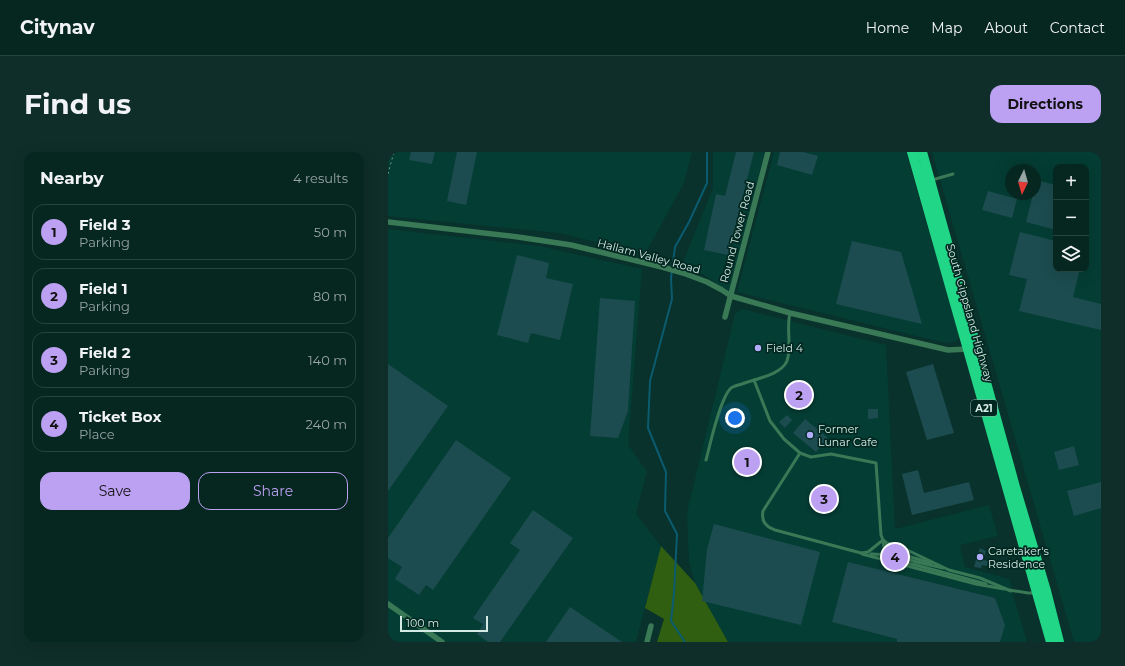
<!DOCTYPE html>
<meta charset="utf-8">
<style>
:root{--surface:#062620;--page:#0f2e29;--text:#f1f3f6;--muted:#98a5a5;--line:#27433e;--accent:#bca0f2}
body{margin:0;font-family:Montserrat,sans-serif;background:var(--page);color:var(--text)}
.controls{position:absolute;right:12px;top:12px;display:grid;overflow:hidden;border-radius:8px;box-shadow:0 4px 16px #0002}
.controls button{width:36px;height:36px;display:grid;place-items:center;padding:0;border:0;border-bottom:1px solid var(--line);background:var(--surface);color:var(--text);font:20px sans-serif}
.compass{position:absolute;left:617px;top:12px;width:36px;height:36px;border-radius:50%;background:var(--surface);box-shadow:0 4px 16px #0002;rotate:185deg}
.scale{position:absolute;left:12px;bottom:10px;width:88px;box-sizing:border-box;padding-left:4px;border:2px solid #d5eae4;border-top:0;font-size:11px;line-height:14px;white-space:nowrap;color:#d5eae4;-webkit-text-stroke:3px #002821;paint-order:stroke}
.you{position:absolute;left:347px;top:266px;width:14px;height:14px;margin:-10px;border:3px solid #fff;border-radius:50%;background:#1a73e8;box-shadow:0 0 0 6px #1a73e833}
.badge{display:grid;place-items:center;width:26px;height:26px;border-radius:50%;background:var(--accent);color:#111;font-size:13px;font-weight:700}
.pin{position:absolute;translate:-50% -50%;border:2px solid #fff;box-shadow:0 1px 4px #0006}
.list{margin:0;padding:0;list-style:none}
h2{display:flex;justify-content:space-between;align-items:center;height:52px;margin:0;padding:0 16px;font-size:17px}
h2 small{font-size:13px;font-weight:400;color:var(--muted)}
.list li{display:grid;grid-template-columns:26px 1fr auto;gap:12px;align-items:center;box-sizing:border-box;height:56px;margin:0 8px 8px;padding:0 8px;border:1px solid var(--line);border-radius:12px}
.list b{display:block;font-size:15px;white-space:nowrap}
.list p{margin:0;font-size:13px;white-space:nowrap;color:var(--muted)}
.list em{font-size:13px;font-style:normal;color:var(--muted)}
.actions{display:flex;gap:8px;padding:12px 16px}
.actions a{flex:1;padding:9px 0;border:1px solid var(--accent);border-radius:12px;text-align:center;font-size:14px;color:var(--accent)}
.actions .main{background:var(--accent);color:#111}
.icon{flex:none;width:22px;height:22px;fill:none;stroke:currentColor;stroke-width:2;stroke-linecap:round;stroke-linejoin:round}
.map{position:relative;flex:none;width:713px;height:490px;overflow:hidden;border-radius:12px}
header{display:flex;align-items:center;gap:24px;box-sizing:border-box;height:56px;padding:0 20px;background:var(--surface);border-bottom:1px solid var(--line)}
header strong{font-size:19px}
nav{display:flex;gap:22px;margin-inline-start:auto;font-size:14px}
.intro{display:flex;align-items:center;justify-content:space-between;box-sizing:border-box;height:96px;padding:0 24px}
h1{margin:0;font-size:28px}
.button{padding:10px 18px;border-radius:12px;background:var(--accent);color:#111;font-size:14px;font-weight:700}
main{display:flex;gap:24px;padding:0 24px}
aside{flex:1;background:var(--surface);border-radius:12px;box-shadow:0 4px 16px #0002}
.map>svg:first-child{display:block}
.built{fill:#043d34;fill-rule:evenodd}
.green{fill:#305f11}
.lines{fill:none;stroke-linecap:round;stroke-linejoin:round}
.stream{stroke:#0b5b70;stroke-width:2}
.building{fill:#1c4c4f}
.path{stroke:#789690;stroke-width:1;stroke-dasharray:2 3;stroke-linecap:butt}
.service{stroke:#3a7956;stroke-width:3}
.minor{stroke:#3a7956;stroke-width:5.5}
.trunk{stroke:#22d688;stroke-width:10}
.poi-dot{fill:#b1adfa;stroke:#002821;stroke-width:1.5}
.labels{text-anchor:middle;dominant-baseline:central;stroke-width:3.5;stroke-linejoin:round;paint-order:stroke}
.shield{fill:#002821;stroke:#95b0aa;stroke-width:1}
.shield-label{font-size:10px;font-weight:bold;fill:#d5eae4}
.street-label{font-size:11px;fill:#d5eae4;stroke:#002821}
.poi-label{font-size:11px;fill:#d5eae4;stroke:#002821;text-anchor:start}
</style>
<header>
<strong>Citynav</strong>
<nav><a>Home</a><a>Map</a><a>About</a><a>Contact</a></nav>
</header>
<div class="intro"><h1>Find us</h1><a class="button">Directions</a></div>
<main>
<aside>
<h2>Nearby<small>4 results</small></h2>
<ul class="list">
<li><span class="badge">1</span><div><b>Field 3</b><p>Parking</p></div><em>50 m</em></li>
<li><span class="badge">2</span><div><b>Field 1</b><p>Parking</p></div><em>80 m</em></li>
<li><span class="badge">3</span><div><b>Field 2</b><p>Parking</p></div><em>140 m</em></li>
<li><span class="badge">4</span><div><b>Ticket Box</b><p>Place</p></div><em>240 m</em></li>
</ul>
<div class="actions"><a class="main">Save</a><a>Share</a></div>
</aside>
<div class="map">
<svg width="713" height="490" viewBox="0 0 713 490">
<rect width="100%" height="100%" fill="#08322b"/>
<g class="built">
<polygon points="0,0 304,0 296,31 257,102 171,81 0,64"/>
<polygon points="325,0 377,0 341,139 295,110 325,36"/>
<polygon points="386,0 518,0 571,183 569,189 561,191 553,190 349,140"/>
<path d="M544 0H713V490H686ZM668 15H698V117H668ZM623 18H647V42H623Z"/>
<polygon points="0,77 151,94 254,117 240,293 259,319 248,362 273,394 248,490 0,490"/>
<polygon points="354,157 498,193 507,377 601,353 610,384 572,393 577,415 622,427 625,445 626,446 639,490 340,490 307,431 301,411 299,360 347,162"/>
</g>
<polygon class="green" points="273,394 307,431 340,490 269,490 276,467 257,456"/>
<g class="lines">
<polyline class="stream" points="297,490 283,469 286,441 289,382 277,359 278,320 260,276 262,229 284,147 283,126 287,95 301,70 319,31 319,0"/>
</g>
<g class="building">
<polygon points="23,0 47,0 44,12 21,8"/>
<polygon points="69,0 89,0 78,53 59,49"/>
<polygon points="348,0 366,0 340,103 316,98 328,42 337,44"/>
<polygon points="392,0 415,0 430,4 424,23 389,13"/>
<polygon points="648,28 668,33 668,78 638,70 645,42 647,42"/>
<polygon points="600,39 629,47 624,66 594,58"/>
<polygon points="632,80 668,89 668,117 692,117 685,145 713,152 713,178 631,159 639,127 621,123"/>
<polygon points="464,89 513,100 534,172 448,152"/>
<polygon points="129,103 161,111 158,126 185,132 172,188 143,181 140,191 109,183"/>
<polygon points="212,146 247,149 240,259 230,286 202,284"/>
<polygon points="0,212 60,254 0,339"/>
<polygon points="545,212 566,281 539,288 518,220"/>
<polygon points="480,257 490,257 490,266 480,267"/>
<polygon points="399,263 404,268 397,276 391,270"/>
<polygon points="417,267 440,286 428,300 405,281"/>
<polygon points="68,288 123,326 45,438 38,433 31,443 7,427 14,415 0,406 0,386"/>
<polygon points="686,294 691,313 671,318 666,300"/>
<polygon points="530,318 536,341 581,330 586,348 524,363 514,322"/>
<polygon points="713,330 713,356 686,364 679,339"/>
<polygon points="145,358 185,386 112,490 100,490 89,482 95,472 85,466 132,398 122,391"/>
<polygon points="326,372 432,400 413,473 314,449 319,397"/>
<polygon points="592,396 598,399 595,408 600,409 599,414 594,413 593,416 586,415 589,404"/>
<polygon points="460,410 607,446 617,473 612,490 509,490 509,487 444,470"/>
<polygon points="182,455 234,490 158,490"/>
</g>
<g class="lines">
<polyline class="path" points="0,22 6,0"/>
<g class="service">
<polyline points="544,28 565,22"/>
<polyline points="366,228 382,269 396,287 412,301 423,305 443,302 488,311 493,383 495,388 499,391 515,396 561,418 592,426 623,439"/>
<path d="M412 301 375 359C373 369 378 375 387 378L473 401 480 400 495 388"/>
<path d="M318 308C322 293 332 246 343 236 346 234 350 233 354 232 367 227 393 223 399 209 404 195 398 176 402 161"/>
<polyline points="495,388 497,402"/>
<polyline points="496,390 501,397 506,399"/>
<polyline points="494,401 506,400 543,411"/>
<polyline points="474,402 588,432 616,437"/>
<polyline points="483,402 505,403 529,410 555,416"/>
<polyline points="493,405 528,413 598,432"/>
<polyline points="621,438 640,441 647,441"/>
</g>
<g class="minor">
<polyline points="0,70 130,85 183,93 274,115 295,121 319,130 334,138 343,144 402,161 560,198 580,197"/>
<polyline points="337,165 380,0"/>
<polyline points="0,452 54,490"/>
<polyline points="259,490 263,474"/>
</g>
<g class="trunk">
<polyline points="524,0 663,490"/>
<polyline points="534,0 627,335 658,439 671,490"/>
</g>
</g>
<g class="poi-dot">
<circle cx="370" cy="196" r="4"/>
<circle cx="422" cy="283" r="4"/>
<circle cx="592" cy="405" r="4"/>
</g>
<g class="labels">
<rect class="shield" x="583" y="248" width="26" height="16" rx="3"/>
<g class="shield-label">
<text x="596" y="256">A21</text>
</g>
<g class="street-label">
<text transform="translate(349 80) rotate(-75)">Round Tower Road</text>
<text transform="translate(261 104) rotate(15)">Hallam Valley Road</text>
<text transform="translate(582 161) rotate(74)">South Gippsland Highway</text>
</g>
<g class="poi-label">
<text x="378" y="196">Field 4</text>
<text x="430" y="277">Former<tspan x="430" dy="13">Lunar Cafe</tspan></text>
<text x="600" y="399">Caretaker's<tspan x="600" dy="13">Residence</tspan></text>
</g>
</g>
</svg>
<div class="controls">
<button>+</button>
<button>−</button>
<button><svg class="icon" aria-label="layers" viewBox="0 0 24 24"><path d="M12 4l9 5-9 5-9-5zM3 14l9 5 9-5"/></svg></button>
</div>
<svg class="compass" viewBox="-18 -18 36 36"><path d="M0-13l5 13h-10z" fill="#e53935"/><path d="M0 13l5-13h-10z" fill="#98a5a5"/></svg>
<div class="scale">100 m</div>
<div class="you"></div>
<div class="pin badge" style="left:359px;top:310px">1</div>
<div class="pin badge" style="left:411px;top:243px">2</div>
<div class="pin badge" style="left:436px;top:347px">3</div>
<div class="pin badge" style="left:507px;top:405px">4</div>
</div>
</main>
